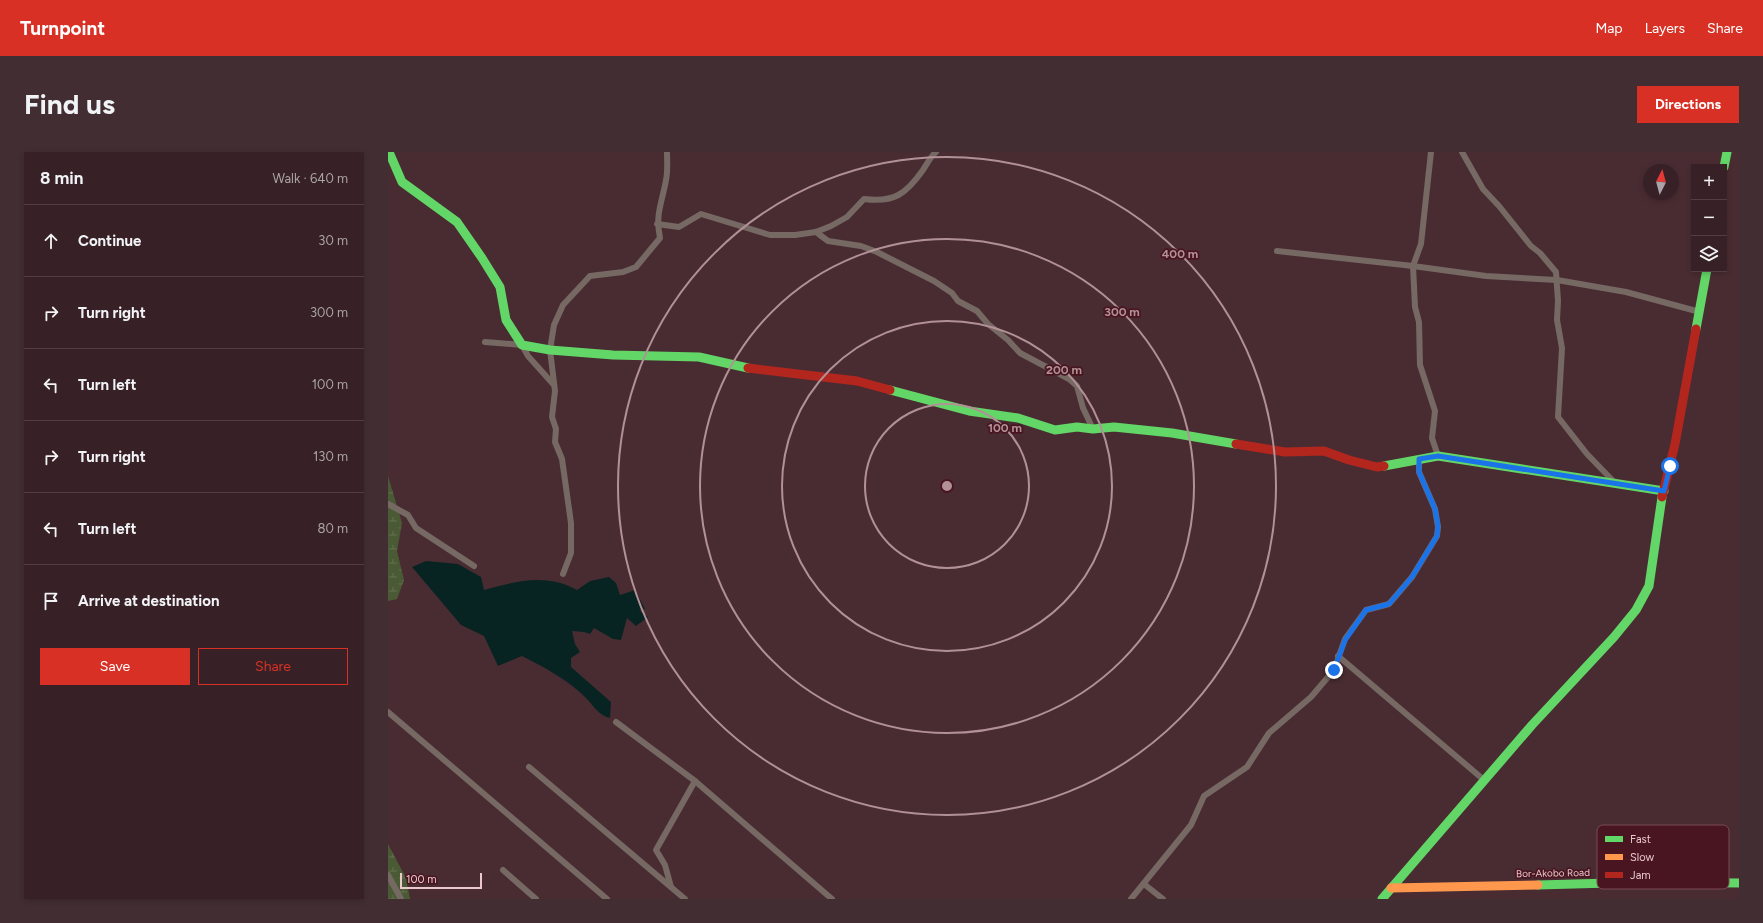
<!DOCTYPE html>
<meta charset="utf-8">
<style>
:root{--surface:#372126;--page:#422e32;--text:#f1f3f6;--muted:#aaa3a7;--line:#513e43;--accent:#d93025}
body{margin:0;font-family:Figtree,sans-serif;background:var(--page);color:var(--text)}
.controls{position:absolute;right:12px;top:12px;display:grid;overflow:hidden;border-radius:0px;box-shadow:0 2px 6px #0003}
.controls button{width:36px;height:36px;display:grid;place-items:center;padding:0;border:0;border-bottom:1px solid var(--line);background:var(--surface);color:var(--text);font:20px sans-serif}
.compass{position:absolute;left:1255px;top:12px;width:36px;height:36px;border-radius:50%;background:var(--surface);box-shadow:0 2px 6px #0003;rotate:6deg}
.scale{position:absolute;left:12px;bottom:10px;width:82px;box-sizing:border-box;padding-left:4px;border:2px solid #ebc8cc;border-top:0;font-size:11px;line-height:14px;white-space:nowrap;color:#ebc8cc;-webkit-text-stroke:3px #491520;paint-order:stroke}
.stop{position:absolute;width:12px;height:12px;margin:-9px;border:3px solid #1a73e8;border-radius:50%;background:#fff}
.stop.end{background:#1a73e8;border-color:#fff;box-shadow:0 1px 4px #0008}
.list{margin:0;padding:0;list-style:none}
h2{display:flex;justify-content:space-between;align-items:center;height:52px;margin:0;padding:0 16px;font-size:17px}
h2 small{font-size:13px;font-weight:400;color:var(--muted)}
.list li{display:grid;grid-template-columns:26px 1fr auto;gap:12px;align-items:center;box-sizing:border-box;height:72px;padding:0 16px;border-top:1px solid var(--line)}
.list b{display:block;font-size:15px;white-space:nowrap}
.list em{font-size:13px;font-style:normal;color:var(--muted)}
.actions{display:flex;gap:8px;padding:12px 16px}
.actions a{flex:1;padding:9px 0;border:1px solid var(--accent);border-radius:0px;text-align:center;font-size:14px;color:var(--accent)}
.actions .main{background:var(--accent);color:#fff}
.icon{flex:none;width:22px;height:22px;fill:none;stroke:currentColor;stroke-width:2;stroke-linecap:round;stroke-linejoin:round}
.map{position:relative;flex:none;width:1351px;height:747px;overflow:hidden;border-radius:0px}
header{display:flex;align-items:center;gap:24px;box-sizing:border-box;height:56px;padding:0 20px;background:var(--accent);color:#fff}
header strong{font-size:19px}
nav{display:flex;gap:22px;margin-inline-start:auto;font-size:14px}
.intro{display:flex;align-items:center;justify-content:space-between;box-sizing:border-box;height:96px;padding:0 24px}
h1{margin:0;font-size:28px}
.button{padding:10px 18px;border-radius:0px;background:var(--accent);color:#fff;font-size:14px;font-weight:700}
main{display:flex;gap:24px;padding:0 24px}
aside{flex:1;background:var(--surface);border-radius:0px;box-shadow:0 2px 6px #0003}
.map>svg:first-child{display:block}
.wetland{fill:url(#wetland-marsh)}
.water{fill:#072423}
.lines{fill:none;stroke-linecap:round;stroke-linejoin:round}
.street{stroke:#766862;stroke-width:6}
.fast{stroke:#63d668;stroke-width:9}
.slow{stroke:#ff974d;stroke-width:9}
.jam{stroke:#b3261e;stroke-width:9}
.route{stroke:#1a73e8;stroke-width:5}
.ring{fill:none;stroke:#b29196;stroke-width:2}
.labels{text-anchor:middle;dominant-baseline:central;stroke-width:3.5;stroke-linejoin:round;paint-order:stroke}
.street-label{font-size:10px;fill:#ebc8cc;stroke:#491520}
.key{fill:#491520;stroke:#7a4b54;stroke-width:1}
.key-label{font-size:11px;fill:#ebc8cc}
.centre{fill:#b29196;stroke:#491520;stroke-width:2}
.ring-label{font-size:12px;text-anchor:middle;font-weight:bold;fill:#b29196;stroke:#491520;stroke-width:3.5;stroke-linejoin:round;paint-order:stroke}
</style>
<header>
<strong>Turnpoint</strong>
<nav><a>Map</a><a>Layers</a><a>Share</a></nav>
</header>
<div class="intro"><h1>Find us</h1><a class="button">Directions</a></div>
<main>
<aside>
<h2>8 min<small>Walk · 640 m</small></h2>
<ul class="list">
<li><svg class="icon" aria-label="ahead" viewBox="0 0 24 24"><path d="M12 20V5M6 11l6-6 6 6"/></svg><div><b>Continue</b></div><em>30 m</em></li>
<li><svg class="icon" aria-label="right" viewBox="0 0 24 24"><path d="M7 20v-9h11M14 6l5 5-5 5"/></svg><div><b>Turn right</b></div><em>300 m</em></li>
<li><svg class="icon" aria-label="left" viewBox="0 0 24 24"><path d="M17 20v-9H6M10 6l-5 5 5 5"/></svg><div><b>Turn left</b></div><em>100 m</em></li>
<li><svg class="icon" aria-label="right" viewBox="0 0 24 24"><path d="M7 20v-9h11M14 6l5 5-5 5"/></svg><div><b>Turn right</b></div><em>130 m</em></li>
<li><svg class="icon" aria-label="left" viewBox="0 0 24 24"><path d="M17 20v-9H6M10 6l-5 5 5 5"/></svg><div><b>Turn left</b></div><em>80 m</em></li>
<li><svg class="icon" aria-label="arrive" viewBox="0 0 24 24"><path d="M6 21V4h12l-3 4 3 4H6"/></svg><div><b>Arrive at destination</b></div></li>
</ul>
<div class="actions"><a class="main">Save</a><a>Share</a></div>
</aside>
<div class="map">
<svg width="1351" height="747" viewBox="0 0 1351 747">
<defs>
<pattern id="wetland-marsh" width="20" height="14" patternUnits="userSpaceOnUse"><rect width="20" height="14" fill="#4a5a34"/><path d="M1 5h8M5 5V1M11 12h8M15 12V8" fill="none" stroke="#647050"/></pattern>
</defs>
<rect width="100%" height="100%" fill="#492c32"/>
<g class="wetland">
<polygon points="0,324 14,371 9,399 16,428 9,447 0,449"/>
<polygon points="0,692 18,726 22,747 0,747"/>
</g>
<path class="water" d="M38 409 70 412 93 425 96 438C129 429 158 421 189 438L202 429 221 425 228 431 232 443 247 438 257 457 251 458 260 465 248 474 239 466 233 488 225 487 206 476 202 482 196 480 184 479 187 492 192 500 183 506V515L223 550 222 566C212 564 206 555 199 547 181 528 157 516 134 504L110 514 96 484 73 473 24 415Z"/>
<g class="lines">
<g class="street">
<polyline points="1043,0 1033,92 1025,114 1098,124 1169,128 1238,140 1312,160"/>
<polyline points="1074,0 1095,37 1111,54 1143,94 1152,101 1168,120 1170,149 1169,168 1174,196 1170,265 1199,302 1228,332"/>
<path d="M269 72 291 75 313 62 382 83H407L428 80 443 74 459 65 476 47C506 51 518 42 535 18 539 12 542 5 548 0"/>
<polyline points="428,80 440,89 473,94 489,100 546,129 564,141 570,149 589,159 600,172 620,188 632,201 681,227 689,234 695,256 705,277"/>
<polyline points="889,99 1025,114 1027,155 1031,170 1032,213 1047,259 1044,286 1050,304"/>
<polyline points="97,190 134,193 140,204 166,233"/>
<polyline points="0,352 20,363 28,376 86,414"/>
<path d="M175 422 183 401V371L174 307 167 290 168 277 164 265 167 239 162 198 166 173 175 153 202 124 235 120 248 115 272 86C267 62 274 51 278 28 280 19 279 9 279 0"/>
<polyline points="950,504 1096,628"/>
<polyline points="0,560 219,747"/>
<polyline points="228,570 307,629 444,747"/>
<polyline points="141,615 297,747"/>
<polyline points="115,718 148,747"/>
<polyline points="0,723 13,747"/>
<polyline points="756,732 775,747"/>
<polyline points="283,735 277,713 268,698 307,629"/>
<polyline points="743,747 803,673 816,644 859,615 881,581 923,545 946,518 957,487 978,458 1001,452 1024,425 1049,384 1050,375 1047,357 1031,320 1031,307"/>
</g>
<g class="fast">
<polyline points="1,0 14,30 69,70 94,106 112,135 118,168 134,193 162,198 225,203 311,205 360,216"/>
<polyline points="1336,15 1339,0"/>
<polyline points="1308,177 1319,117"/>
<polyline points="502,238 581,259 630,266 667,278 689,275 705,277 726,275 784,281 848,292"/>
<polyline points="996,314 1050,304 1276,339"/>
<polyline points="1150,733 1258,730 1351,731"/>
<polyline points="994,747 1144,573 1226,485 1248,458 1261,434 1274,345"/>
</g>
<polyline class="slow" points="1003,736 1150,733"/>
<g class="jam">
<polyline points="360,216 469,229 502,238"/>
<polyline points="848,292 897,300 936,299 961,308 989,315 996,314"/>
<polyline points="1274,345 1287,292 1308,177"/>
</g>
</g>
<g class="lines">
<polyline class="route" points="946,518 957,488 978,458 1001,452 1024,425 1049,384 1050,374 1047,357 1031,320 1031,307 1050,304 1276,339 1282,314"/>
</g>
<g class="ring">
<circle cx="559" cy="334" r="82"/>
<circle cx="559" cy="334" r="165"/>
<circle cx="559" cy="334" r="247"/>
<circle cx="559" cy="334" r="329"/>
</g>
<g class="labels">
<g class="street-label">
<text transform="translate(1165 721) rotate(-1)">Bor-Akobo Road</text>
</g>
</g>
<rect x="1209" y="673" width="132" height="64" rx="6" class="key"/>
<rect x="1217" y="684" width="18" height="6" fill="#63d668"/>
<rect x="1217" y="702" width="18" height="6" fill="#ff974d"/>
<rect x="1217" y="720" width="18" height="6" fill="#b3261e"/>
<g class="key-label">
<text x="1242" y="691">Fast</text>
<text x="1242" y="709">Slow</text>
<text x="1242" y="727">Jam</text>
</g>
<circle cx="559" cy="334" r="6" class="centre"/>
<g class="ring-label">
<text x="792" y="106">400 m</text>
<text x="734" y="164">300 m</text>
<text x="676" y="222">200 m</text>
<text x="617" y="280">100 m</text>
</g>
</svg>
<div class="controls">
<button>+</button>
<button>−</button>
<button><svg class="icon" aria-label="layers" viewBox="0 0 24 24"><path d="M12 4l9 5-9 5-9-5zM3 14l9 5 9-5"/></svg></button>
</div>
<svg class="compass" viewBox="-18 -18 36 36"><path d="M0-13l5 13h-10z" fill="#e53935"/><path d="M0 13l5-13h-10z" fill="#aaa3a7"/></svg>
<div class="scale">100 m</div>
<div class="stop" style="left:1282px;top:314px"></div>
<div class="stop end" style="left:946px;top:518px"></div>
</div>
</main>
